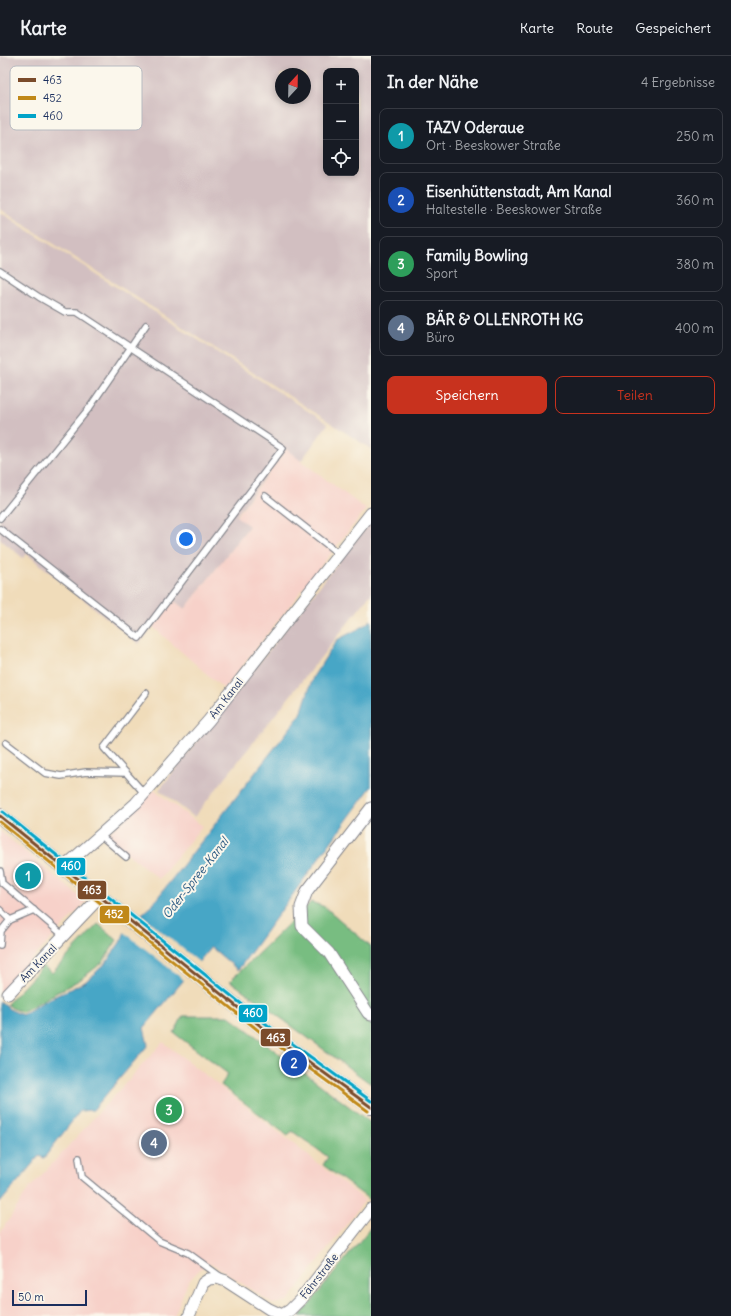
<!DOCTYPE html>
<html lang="de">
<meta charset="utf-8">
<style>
:root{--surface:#171b24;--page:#242831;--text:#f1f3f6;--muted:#9ea1a6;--line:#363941;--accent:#c8321e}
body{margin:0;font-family:Delius,sans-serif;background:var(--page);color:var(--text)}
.controls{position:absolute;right:12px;top:12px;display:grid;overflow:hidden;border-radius:8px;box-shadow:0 2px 6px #0003}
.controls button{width:36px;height:36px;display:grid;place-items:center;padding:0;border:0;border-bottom:1px solid var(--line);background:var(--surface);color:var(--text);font:20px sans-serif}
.compass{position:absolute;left:275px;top:12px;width:36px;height:36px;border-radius:50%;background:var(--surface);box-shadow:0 2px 6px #0003;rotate:22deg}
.scale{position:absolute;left:12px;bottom:10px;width:75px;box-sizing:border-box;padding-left:4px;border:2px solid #1b2f5e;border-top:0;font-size:11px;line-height:14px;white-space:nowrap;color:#1b2f5e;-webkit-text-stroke:3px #fbf7ec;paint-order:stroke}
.you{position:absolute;left:186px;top:483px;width:14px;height:14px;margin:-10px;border:3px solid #fff;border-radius:50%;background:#1a73e8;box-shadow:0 0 0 6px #1a73e833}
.badge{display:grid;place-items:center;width:26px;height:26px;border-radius:50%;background:var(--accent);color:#fff;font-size:13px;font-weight:700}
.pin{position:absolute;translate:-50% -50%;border:2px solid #fff;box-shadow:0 1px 4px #0006}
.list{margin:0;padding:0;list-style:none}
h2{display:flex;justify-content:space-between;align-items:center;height:52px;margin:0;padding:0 16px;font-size:17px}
h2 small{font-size:13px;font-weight:400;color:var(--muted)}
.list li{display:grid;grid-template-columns:26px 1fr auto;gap:12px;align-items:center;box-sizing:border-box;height:56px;margin:0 8px 8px;padding:0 8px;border:1px solid var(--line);border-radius:8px}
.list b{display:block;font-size:15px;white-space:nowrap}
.list p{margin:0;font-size:13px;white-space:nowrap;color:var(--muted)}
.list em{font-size:13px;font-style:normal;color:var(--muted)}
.actions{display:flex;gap:8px;padding:12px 16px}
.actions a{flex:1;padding:9px 0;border:1px solid var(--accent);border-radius:8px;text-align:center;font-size:14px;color:var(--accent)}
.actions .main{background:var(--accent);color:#fff}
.icon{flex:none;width:22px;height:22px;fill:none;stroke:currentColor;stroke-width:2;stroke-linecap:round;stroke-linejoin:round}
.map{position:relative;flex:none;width:371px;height:1260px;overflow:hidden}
header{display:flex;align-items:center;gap:24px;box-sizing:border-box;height:56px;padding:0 20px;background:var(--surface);border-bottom:1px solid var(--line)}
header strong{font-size:19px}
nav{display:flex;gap:22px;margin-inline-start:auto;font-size:14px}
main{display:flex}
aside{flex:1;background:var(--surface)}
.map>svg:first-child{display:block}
.built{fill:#f7d1c9}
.industrial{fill:#d2bfc1;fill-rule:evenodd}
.forest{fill:#78bd81;stroke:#4a7670}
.water{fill:#47a6c6;stroke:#316a92}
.pier{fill:#f0dcba}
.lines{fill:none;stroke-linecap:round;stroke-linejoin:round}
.service-casing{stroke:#86868c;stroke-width:8}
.minor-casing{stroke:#86868c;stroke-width:13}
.tertiary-casing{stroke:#86868c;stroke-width:16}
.service{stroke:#fff;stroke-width:5.5}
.minor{stroke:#fff;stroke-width:11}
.tertiary{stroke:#fff;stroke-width:14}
.bus-1-casing{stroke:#fbf7ec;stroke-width:6}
.bus-2-casing{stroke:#fbf7ec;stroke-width:6}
.bus-3-casing{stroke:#fbf7ec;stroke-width:6}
.bus-1{stroke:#7a4b2a;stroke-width:3}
.bus-2{stroke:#c08818;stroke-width:3}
.bus-3{stroke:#01a3c8;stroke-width:3}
.labels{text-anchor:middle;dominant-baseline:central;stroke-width:4;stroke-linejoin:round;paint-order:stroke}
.street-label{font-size:11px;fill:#1b2f5e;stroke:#fbf7ec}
.water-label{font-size:12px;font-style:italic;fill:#2a5982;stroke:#fbf7ec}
.key{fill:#fbf7ec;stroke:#b8bbc1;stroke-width:1}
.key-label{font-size:11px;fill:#1b2f5e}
.line-badge{stroke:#fbf7ec;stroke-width:1.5}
.badge-label{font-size:11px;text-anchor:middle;font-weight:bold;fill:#fff}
</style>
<header>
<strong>Karte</strong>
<nav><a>Karte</a><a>Route</a><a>Gespeichert</a></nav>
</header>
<main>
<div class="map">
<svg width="371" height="1260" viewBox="0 0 371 1260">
<rect width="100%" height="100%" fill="#fbf7ec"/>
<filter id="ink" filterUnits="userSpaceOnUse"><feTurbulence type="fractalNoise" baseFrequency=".025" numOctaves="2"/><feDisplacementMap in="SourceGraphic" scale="8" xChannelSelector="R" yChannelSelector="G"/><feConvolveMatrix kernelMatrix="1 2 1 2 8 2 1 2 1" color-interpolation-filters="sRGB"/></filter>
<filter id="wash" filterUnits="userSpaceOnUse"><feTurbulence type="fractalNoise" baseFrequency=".012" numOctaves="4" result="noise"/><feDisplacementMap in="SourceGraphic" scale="16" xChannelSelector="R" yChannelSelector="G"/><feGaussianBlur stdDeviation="0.9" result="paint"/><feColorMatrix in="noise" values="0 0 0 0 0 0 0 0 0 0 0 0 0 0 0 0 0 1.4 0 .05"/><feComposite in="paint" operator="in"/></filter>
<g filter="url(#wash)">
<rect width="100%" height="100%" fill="#f0dcba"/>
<g class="built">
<polygon points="287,392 301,405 366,453 224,633 153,571 173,544 185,553 249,470 236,461"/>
<polygon points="154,734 202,770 159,823 106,780"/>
<polygon points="0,775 86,846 1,936 0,935"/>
<polygon points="163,986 365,1144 288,1245 273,1248 211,1207 200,1213 188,1226 174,1260 0,1260 0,1177 28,1134"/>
</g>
<g class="industrial">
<path d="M0 0H371V393L0 153ZM326 15H356V117H326ZM281 18H305V42H281Z"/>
<polygon points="0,156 328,368 301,405 286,393 236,460 249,470 185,553 173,544 139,588 27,498 23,502 0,483"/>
<polygon points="371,465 371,538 194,761 159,734"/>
</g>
<g class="forest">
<polygon points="311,846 325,851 371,891 371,1028 230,925"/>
<polygon points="98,868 117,884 103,906 81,923 22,956 12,952 7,948 43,910 52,917"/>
<polygon points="183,960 229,960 371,1067 371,1143 370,1144 323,1109 328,1101 292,1075 288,1080 221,1029 228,1018 174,977"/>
<polygon points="371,1171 371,1260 300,1260"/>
</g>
<polygon class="water" points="371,564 371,731 238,914 211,891 144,972 148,989 93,1054 80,1055 44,1102 39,1100 0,1147 0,945 9,953 22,959 43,946 85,926 106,907 121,885 127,871 151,850 301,658 313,621 337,584 362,571"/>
<polygon class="pier" points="139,857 200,907 185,925 123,875 125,870"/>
</g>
<g filter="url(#ink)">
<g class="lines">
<defs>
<g id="service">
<polyline points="0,215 39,241 65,256 77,256 283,392 139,582 0,473"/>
<polyline points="265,440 339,498"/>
<polyline points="0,462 90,351 146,269"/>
<polyline points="6,687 45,717 61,720 86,716 126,717"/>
<polyline points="144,737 104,692 146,637"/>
<polyline points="100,779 126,801"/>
<polyline points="0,815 2,827 64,880"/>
<polyline points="0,854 10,864"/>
<polyline points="0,889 1,875 10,864 34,854"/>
<polyline points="79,1102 82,1121 159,1185 188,1197 221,1221"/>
</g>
<g id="minor">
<polyline points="371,752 307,835 301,851 302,870 329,897 368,957 371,959"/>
<polyline points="64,811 136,747 209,664 371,457"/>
<polyline points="8,938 100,841"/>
<polyline points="189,1260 203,1227 209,1223 217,1222 226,1225 269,1253 282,1259 290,1254 300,1244 371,1153"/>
</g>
<polyline id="tertiary" points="0,760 272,979 371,1051"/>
</defs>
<use href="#service" class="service-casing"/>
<use href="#minor" class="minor-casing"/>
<use href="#tertiary" class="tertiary-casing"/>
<use href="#service" class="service"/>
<use href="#minor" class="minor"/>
<use href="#tertiary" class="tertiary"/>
<defs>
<polyline id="bus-1" points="0,760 272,979 371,1051"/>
<polyline id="bus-2" points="0,766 269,983 368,1055"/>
<polyline id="bus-3" points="3,756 275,975 371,1045"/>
</defs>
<use href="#bus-1" class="bus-1-casing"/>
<use href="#bus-2" class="bus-2-casing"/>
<use href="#bus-3" class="bus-3-casing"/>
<use href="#bus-1" class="bus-1"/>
<use href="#bus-2" class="bus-2"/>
<use href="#bus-3" class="bus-3"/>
</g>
</g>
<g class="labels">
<g class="street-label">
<text transform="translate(226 642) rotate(-52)">Am Kanal</text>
<text transform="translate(38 907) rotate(-46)">Am Kanal</text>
<text transform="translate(319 1220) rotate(-52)">Fährstraße</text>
</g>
<g class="water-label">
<text transform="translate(195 822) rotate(-52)">Oder-Spree-Kanal</text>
</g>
</g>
<rect x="10" y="10" width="132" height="64" rx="6" class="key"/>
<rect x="18" y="22" width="18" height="4" fill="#7a4b2a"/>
<rect x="18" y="40" width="18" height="4" fill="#c08818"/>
<rect x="18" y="58" width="18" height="4" fill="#01a3c8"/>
<g class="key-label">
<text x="43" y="28">463</text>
<text x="43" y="46">452</text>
<text x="43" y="64">460</text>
</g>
<g class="line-badge">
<rect x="56" y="801" width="30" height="19" rx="4" fill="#01a3c8"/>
<rect x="77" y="824" width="30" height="20" rx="4" fill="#7a4b2a"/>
<rect x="99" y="849" width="31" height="19" rx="4" fill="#c08818"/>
<rect x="238" y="948" width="30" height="19" rx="4" fill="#01a3c8"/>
<rect x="260" y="972" width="31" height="19" rx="4" fill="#7a4b2a"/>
</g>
<g class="badge-label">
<text x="71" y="814">460</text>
<text x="92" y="838">463</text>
<text x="114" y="862">452</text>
<text x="253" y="961">460</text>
<text x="276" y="986">463</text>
</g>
</svg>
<div class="controls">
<button>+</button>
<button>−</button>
<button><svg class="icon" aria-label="locate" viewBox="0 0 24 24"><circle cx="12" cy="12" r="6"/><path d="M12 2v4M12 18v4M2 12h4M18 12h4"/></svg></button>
</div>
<svg class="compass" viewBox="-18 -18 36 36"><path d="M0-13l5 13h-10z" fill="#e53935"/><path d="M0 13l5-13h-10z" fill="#9ea1a6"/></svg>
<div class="scale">50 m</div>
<div class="you"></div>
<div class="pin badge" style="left:28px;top:820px;background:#0f9aa8">1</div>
<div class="pin badge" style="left:294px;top:1007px;background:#1a4fb4">2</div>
<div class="pin badge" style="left:169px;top:1054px;background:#2e9e5b">3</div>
<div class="pin badge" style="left:154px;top:1087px;background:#5c6f8a">4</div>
</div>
<aside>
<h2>In der Nähe<small>4 Ergebnisse</small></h2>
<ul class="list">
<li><span class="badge" style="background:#0f9aa8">1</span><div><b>TAZV Oderaue</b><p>Ort · Beeskower Straße</p></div><em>250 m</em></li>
<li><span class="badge" style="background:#1a4fb4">2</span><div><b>Eisenhüttenstadt, Am Kanal</b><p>Haltestelle · Beeskower Straße</p></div><em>360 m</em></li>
<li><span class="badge" style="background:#2e9e5b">3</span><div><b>Family Bowling</b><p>Sport</p></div><em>380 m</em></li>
<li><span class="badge" style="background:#5c6f8a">4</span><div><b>BÄR &amp; OLLENROTH KG</b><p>Büro</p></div><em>400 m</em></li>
</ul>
<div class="actions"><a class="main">Speichern</a><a>Teilen</a></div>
</aside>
</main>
